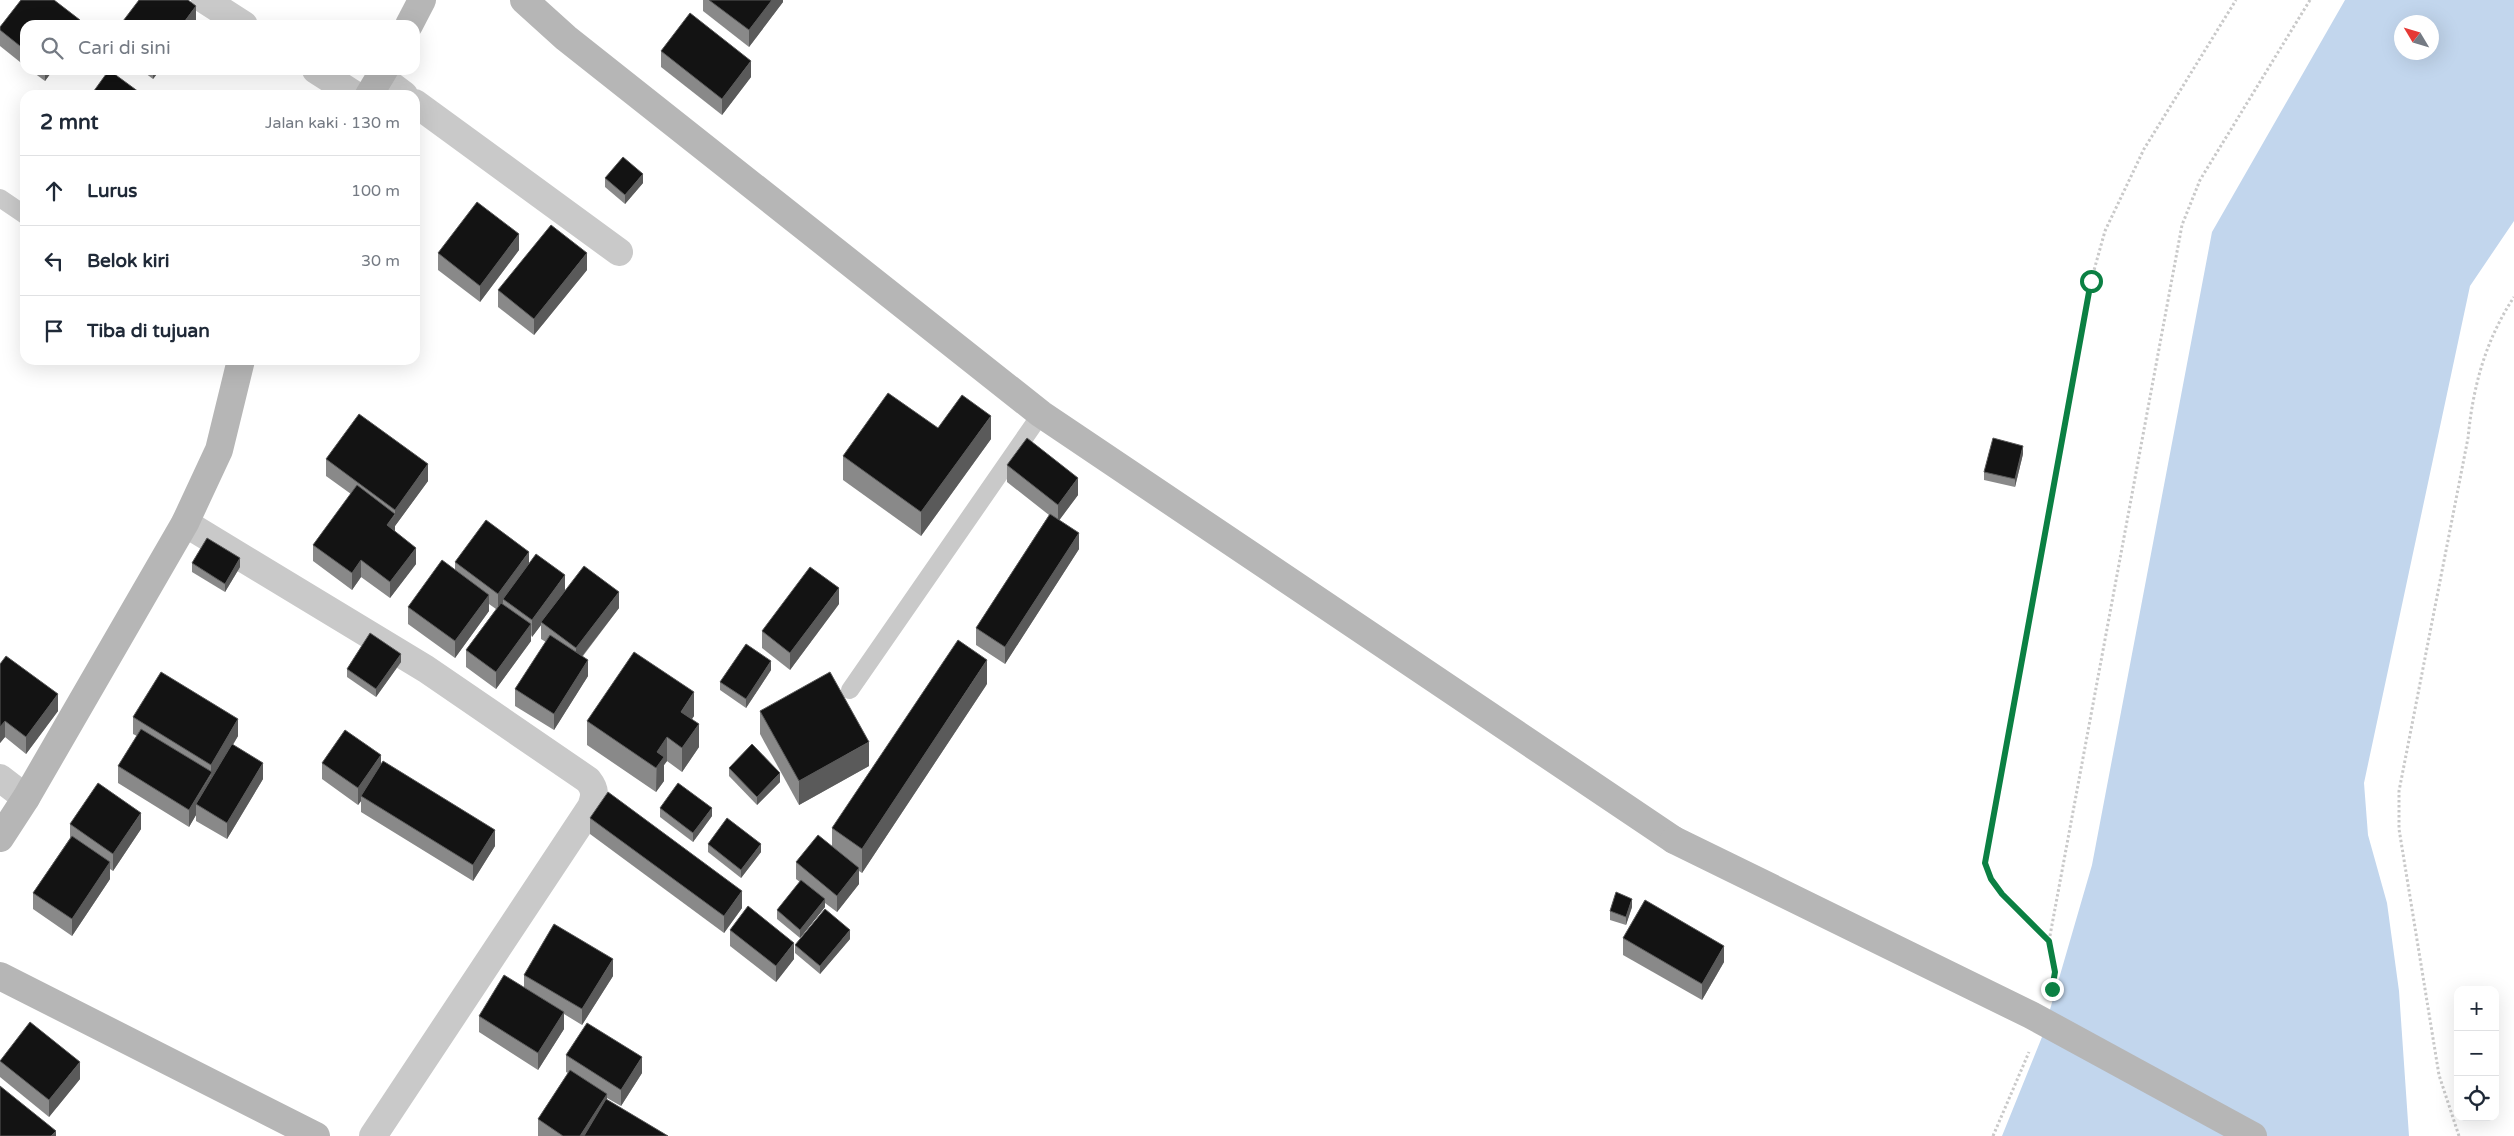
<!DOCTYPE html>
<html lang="id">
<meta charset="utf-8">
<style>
:root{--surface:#fff;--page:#f6f6f7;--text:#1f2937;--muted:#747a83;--line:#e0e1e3}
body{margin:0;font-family:"Varela Round",sans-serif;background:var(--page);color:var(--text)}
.controls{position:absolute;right:15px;bottom:15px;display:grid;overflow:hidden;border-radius:10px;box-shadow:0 5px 20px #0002}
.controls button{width:45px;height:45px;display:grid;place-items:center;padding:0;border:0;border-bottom:1px solid var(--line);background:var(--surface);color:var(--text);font:25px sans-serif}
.compass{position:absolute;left:2394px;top:15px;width:45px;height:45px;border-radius:50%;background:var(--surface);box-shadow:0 5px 20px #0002;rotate:308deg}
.stop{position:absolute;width:15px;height:15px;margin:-11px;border:4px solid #0b8043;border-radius:50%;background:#fff}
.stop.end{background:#0b8043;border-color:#fff;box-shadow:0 1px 5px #0008}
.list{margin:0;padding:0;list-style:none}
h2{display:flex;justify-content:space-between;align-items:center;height:65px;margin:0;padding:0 20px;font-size:21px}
h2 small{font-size:16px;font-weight:400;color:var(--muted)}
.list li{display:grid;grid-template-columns:32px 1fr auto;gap:15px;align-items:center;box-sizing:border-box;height:70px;padding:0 20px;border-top:1px solid var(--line)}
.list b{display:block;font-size:19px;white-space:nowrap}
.list em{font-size:16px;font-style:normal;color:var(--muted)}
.icon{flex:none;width:28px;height:28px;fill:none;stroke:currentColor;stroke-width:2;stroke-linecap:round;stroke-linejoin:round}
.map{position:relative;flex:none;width:2514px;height:1136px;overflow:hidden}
.search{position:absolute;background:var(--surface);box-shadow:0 5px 20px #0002;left:20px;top:20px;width:400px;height:55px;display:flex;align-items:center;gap:12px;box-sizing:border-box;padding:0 18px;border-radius:15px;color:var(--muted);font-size:19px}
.panel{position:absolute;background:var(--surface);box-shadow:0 5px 20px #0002;left:20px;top:90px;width:400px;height:275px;border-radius:15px}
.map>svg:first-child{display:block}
.water{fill:#c2d6ed;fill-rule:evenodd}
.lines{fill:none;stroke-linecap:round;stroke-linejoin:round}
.path{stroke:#c9c9c9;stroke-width:3;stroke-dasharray:2.5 2.5;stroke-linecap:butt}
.lane{stroke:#c9c9c9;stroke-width:18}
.street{stroke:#c9c9c9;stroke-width:28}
.secondary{stroke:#b6b6b6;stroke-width:28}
.secondary-bridge{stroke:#b6b6b6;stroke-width:28}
.wall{fill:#898989}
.shaded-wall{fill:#5a5a5a}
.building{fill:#131313;stroke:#5a5a5a}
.route{stroke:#0b8043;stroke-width:6}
</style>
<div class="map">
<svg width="2514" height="1136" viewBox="0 0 2514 1136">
<rect width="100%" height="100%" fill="#fff"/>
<path class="water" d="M2345 0H2514V221L2470 286 2364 783 2368 835 2387 903 2399 991 2409 1136H2002L2042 1037 2092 865 2212 232ZM2402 22H2432V52H2402Z"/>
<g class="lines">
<g class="path">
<path d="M2049 941C2025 917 1997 895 1985 863L2091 281 2105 231 2144 149 2236 0"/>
<polyline points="2052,990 2055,971 2049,941 2182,225 2200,180 2310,0"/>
<polyline points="1993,1136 2029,1052"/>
<path d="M2459 1136 2439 1075 2399 829V791L2468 438C2473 387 2485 341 2514 297"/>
</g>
<g class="lane">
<polyline points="0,198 25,215"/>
<polyline points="850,690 1041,414"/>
</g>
<g class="street">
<polyline points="205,0 244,25"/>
<polyline points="316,70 355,95"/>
<polyline points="380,77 404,95"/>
<polyline points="415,103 619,252"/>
<path d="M185 523 426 669 588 780C596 790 595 796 591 807L373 1136"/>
<polyline points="0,778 26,798"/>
</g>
<g class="secondary">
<polyline points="524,0 566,38 1041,414 1674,840"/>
<polyline points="409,25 422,0"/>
<polyline points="369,95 384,70"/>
<polyline points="0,838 26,798 185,523 219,450 241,360"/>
<polyline points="0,976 316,1136"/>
</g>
<polyline class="secondary-bridge" points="1674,840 2031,1015 2253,1136"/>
</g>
<g class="wall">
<polygon points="21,0 54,0 80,20 80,25 25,25 25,66 0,46 0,27"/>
<polygon points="703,0 783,0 783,2 749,47 703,11"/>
<polygon points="661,51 751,77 722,115 661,67"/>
<polygon points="30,70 53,70 45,81"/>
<polygon points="141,70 160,70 153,79"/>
<polygon points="605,178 643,183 625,204 605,187"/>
<polygon points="519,250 480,302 438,270 438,253"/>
<polygon points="587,270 534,335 498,307 498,290"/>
<polygon points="938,428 991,439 921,536 843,480 843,456"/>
<polygon points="2023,454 2015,487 1984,480 1984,472"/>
<polygon points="326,459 428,481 395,526 395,531 416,564 390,598 361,577 352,590 313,561 313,545 351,494 326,476"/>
<polygon points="1007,465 1078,495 1059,520 1079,549 1005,664 976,645 976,628 1049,515 1007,482"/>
<polygon points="455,562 529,564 565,590 619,608 583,656 588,676 554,730 515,706 515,689 546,642 541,639 541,625 532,637 531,635 531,641 496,689 466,667 466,650 496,609 489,604 489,611 455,658 408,624 408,607 455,570"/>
<polygon points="192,563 240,567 225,592 192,572"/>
<polygon points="839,604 790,670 762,648 762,631"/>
<polygon points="401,662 376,697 347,677 347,669"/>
<polygon points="0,664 58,711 26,754 5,737 0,743"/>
<polygon points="771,670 746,708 720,690 720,682"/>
<polygon points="987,684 862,873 859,871 859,884 837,912 825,903 825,907 800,938 777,919 777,910 800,882 796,879 796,862 832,846 832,828"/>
<polygon points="760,711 869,766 799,805 760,734"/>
<polygon points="694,716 692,719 699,747 682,772 667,761 664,765 664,781 656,792 587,745 587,721"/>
<polygon points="133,717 238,736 233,745 263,779 227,839 196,821 196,815 189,827 118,783 118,766 137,736 133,734"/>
<polygon points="322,763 381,764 495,846 473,881 361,812 361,801 358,805 322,779"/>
<polygon points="729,768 780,782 757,805 729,776"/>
<polygon points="660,808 712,816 693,842 660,817"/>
<polygon points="590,818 742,908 724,933 590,834"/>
<polygon points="70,824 141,829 113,871 110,869 110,879 72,936 33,909 33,893 70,838"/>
<polygon points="708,844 761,852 741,878 708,852"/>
<polygon points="1632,907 1626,925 1610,920 1610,911"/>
<polygon points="730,930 794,959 776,982 730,946"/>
<polygon points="1623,938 1724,962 1702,1000 1623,955"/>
<polygon points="850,939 820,974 795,953 795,945"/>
<polygon points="524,975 613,976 582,1025 564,1014 564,1029 538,1070 479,1032 479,1016 524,987"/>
<polygon points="566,1055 642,1073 621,1106 607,1098 607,1100 668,1136 538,1136 538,1119 568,1073 566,1072"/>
<polygon points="0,1060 80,1079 49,1117 0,1077"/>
</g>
<g class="shaded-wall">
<polygon points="772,0 783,0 783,2 749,47 749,30"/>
<polygon points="196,6 196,22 194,25 182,25"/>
<polygon points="80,20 80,25 76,25"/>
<polygon points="751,61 751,77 722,115 722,99"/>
<polygon points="45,70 53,70 45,81"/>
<polygon points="153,70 160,70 153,79"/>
<polygon points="643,174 643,183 625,204 625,195"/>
<polygon points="519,234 519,250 480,302 480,286"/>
<polygon points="587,253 587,270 534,335 534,319"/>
<polygon points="991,416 991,439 921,536 921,512"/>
<polygon points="2023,446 2023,454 2015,487 2015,479"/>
<polygon points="428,464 428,481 395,526 395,531 387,542 387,525 395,515 395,510"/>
<polygon points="1078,478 1078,495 1058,522 1058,505"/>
<polygon points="1079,533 1079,549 1005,664 1005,647"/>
<polygon points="416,548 416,564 390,598 390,582"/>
<polygon points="529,552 529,568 503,599 503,603 498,610 498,594"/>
<polygon points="240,558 240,567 225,592 225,584"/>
<polygon points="361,560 361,577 352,590 352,573"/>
<polygon points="565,575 565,591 541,622 541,625 532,637 532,620"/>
<polygon points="839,588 839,604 790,670 790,653"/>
<polygon points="619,592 619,608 576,664 576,648"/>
<polygon points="489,595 489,611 455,658 455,641"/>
<polygon points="531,624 531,641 496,689 496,672"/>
<polygon points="401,654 401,662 376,697 376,689"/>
<polygon points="588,660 588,676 554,730 554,714"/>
<polygon points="987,660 987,684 862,873 862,849"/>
<polygon points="771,661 771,670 746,708 746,699"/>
<polygon points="694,692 694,716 681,735 681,712"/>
<polygon points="58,694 58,711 26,754 26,737"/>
<polygon points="238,719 238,736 196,804 196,815 189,827 189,810 211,775 211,765"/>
<polygon points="5,721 5,737 0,743 0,727"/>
<polygon points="699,724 699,747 682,772 682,748"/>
<polygon points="667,737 667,761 664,765 664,781 656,792 657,752"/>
<polygon points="869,742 869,766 799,805 799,781"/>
<polygon points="381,755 381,772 361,796 361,801 358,805 358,788"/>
<polygon points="263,763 263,779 227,839 227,823"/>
<polygon points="780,773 780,782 757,805 757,797"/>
<polygon points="712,808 712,816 693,842 693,833"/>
<polygon points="141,813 141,829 113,871 113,854"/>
<polygon points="495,830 495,846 473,881 473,865"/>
<polygon points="761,844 761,852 741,878 741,870"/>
<polygon points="110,862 110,879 72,936 72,919"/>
<polygon points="859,868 859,884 837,912 837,896"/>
<polygon points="742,891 742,908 724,933 724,916"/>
<polygon points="825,899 825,907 800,938 800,930"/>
<polygon points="1632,899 1632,907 1626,925 1626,917"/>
<polygon points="850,930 850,939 820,974 820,966"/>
<polygon points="794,943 794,959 776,982 776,966"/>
<polygon points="1724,946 1724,962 1702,1000 1702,984"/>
<polygon points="613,959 613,976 582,1025 582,1009"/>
<polygon points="564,1012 564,1029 538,1070 538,1053"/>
<polygon points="642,1057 642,1073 621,1106 621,1090"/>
<polygon points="80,1062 80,1079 49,1117 49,1100"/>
<polygon points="607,1094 607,1110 590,1136 580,1136"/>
<polygon points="56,1131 56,1136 51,1136"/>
</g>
<g class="building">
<polygon points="21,0 54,0 80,20 76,25 25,25 25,50 0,30 0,27"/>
<polygon points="139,0 188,0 196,6 182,25 120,25"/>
<polygon points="709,0 772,0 749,30"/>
<polygon points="690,13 751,61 722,99 661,51"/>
<polygon points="109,70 143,95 91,95"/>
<polygon points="623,157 643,174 625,195 605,178"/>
<polygon points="477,202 519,234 480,286 438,253"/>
<polygon points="551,225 587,253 534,319 498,290"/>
<polygon points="888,393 938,428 962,395 991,416 921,512 843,456"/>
<polygon points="359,414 428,464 395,510 326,459"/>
<polygon points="1027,438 1078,478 1058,505 1007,465"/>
<polygon points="1993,438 2023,446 2015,479 1984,472"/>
<polygon points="357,485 395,514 387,525 416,548 390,582 361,560 352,573 313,545"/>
<polygon points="1050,514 1079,533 1005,647 976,628"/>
<polygon points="486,520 529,552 498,594 455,562"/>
<polygon points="207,538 240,558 225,584 192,563"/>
<polygon points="536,554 565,575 532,620 503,599"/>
<polygon points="442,560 489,595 455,641 408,607"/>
<polygon points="584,566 619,592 576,648 541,622"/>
<polygon points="810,567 839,588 790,653 762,631"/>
<polygon points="501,603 531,624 496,672 466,650"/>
<polygon points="370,633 401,654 376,689 347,669"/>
<polygon points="550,635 588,660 554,714 515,689"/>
<polygon points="958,640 987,660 862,849 832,828"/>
<polygon points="746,644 771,661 746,699 720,682"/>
<polygon points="634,652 694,692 681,712 699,724 682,748 667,737 657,752 664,757 656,768 587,721"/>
<polygon points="6,656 58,694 26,737 5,721 0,727 0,664"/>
<polygon points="161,672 238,719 211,765 133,717"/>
<polygon points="830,672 869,742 799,781 760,711"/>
<polygon points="141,729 212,772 189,810 118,766"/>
<polygon points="345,730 381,755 358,788 322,763"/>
<polygon points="232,744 263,763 227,823 196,804"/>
<polygon points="752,744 780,773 757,797 729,768"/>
<polygon points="383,761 495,830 473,865 361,796"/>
<polygon points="98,783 141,813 113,854 70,824"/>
<polygon points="678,783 712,808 693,833 660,808"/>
<polygon points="608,792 742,891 724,916 590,818"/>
<polygon points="727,818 761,844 741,870 708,844"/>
<polygon points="818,835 859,868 837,896 796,862"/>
<polygon points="72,836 110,862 72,919 33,893"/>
<polygon points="801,880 825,899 800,930 777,910"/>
<polygon points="1616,892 1632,899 1626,917 1610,911"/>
<polygon points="1645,900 1724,946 1702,984 1623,938"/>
<polygon points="748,906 794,943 776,966 730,930"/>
<polygon points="825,909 850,930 820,966 795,945"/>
<polygon points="554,924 613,959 582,1009 524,975"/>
<polygon points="504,975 564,1012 538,1053 479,1016"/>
<polygon points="30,1022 80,1062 49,1100 0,1061"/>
<polygon points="587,1023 642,1057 621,1090 566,1055"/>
<polygon points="570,1070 607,1094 580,1136 563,1136 538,1119"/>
<polygon points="0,1086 56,1131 51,1136 0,1136"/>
<polygon points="606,1099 668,1136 584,1136"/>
</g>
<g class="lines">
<polyline class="route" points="2052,989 2055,972 2049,941 2002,894 1991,879 1985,863 2091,281"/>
</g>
</svg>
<div class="controls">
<button>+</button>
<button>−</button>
<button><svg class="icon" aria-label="locate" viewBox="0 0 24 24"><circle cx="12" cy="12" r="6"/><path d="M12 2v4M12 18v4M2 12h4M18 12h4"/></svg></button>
</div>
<svg class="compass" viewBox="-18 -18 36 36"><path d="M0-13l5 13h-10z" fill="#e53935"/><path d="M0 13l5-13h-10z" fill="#747a83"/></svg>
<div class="stop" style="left:2091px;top:281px"></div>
<div class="stop end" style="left:2052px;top:989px"></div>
<div class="search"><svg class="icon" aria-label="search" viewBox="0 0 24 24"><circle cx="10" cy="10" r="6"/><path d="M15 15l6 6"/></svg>Cari di sini</div>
<section class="panel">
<h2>2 mnt<small>Jalan kaki · 130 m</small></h2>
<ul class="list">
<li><svg class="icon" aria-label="ahead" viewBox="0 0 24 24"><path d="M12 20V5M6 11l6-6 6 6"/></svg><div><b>Lurus</b></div><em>100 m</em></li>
<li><svg class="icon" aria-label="left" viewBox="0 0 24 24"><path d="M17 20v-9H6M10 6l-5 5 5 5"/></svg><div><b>Belok kiri</b></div><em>30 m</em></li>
<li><svg class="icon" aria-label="arrive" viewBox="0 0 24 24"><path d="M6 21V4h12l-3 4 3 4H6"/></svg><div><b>Tiba di tujuan</b></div></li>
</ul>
</section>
</div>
